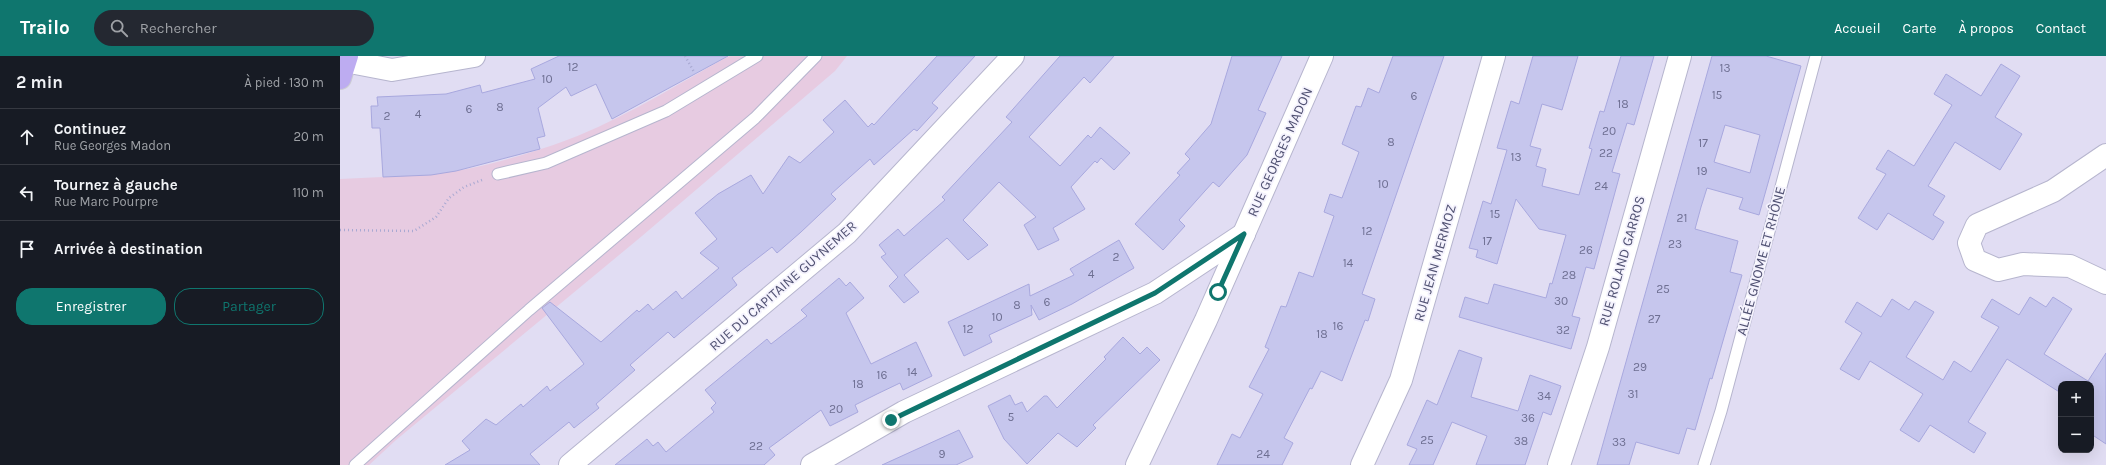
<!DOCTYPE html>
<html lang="fr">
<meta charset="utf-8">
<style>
:root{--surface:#171b24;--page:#242831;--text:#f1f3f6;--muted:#9ea1a6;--line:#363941;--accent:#0f766e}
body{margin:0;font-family:Karla,sans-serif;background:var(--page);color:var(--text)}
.controls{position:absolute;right:12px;bottom:12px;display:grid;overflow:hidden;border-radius:8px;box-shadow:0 4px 16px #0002}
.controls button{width:36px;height:36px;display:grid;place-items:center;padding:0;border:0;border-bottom:1px solid var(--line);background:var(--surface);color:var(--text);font:20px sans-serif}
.stop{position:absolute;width:12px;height:12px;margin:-9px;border:3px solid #0f766e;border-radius:50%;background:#fff}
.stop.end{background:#0f766e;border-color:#fff;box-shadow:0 1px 4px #0008}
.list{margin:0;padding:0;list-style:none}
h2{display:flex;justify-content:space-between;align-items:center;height:52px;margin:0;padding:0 16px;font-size:17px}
h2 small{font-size:13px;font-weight:400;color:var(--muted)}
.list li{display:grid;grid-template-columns:26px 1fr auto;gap:12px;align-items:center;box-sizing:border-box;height:56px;padding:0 16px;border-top:1px solid var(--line)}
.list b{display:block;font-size:15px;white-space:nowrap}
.list p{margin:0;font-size:13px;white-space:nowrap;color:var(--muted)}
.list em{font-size:13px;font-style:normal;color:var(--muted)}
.actions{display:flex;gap:8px;padding:12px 16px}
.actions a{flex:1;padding:9px 0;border:1px solid var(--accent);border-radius:16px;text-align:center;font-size:14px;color:var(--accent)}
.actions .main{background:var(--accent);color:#fff}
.icon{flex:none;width:22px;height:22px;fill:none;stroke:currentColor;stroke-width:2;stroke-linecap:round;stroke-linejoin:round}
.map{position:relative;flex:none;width:1766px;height:409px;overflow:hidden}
header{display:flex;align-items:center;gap:24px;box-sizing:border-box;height:56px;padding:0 20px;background:var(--accent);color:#fff}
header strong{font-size:19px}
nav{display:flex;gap:22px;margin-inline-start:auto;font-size:14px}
.search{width:280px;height:36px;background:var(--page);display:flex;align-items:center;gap:10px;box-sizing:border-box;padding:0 14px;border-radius:22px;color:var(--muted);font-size:15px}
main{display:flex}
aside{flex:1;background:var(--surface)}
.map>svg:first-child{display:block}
.residential{fill:#e1ddf3;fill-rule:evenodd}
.green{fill:#e7cbe1}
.building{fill:#c6c6ed;stroke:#a8a8de;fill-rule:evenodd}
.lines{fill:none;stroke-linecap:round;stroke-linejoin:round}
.service-casing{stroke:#b6b5ce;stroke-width:13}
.minor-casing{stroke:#b6b5ce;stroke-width:24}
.primary-casing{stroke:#cbcbd5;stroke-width:24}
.path{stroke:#a9a9d2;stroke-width:2.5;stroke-dasharray:1 3;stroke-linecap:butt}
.service{stroke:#fff;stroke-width:11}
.minor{stroke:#fff;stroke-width:22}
.primary{stroke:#bdacf1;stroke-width:22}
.route{stroke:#0f766e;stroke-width:5}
.labels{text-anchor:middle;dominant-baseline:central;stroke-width:3.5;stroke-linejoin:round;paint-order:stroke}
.number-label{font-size:12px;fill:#6e6f92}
.street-label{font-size:14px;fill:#515273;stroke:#f4f2fd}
</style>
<header>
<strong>Trailo</strong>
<div class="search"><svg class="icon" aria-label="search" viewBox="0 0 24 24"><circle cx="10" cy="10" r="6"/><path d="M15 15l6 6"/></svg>Rechercher</div>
<nav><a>Accueil</a><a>Carte</a><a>À propos</a><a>Contact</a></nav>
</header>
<main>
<aside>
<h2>2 min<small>À pied · 130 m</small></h2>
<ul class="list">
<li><svg class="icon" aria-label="ahead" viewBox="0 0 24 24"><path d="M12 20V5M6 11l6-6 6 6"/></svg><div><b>Continuez</b><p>Rue Georges Madon</p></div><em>20 m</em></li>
<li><svg class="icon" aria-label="left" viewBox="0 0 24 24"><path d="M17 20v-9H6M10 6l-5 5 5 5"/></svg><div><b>Tournez à gauche</b><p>Rue Marc Pourpre</p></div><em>110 m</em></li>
<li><svg class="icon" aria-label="arrive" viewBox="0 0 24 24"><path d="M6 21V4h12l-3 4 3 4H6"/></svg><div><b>Arrivée à destination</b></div></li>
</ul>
<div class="actions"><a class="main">Enregistrer</a><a>Partager</a></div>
</aside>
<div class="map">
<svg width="1766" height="409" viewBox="0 0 1766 409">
<rect width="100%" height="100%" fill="#efebfb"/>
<path class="residential" d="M0 0H1766V409H0ZM1721 328H1751V394H1721Z"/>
<path class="green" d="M389 0H507L495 15 302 180 56 384 29 409H0V123C42 121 86 120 127 113 160 106 195 96 227 84 283 63 336 29 389 0Z"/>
<g class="building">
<polygon points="219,0 388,0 272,63 256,28 231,40 226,31 198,52 205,80 197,82 200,93 116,115 91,119 43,121 40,72 32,72 31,50 38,50 37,41 106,38 140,29 142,37 195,23 191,13"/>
<polygon points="597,0 635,0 592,47 598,52 577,75 574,73 534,109 530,103 491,138 496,143 461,176 437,197 432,191 392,222 397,229 334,282 328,276 290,309 295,314 256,348 259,352 234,372 229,366 190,398 200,409 105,409 130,394 122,385 146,363 156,369 181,348 183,351 207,330 210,335 244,308 202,252 210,246 261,286 297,254 299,256 308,248 313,254 336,235 342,243 379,212 360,197 377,183 355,157 378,138 411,119 423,138 449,100 460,107 494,76 483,64 505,44 528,71 532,67 534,69"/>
<polygon points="720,0 774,0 750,27 744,21 689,81 720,110 748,79 751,82 760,71 790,97 774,114 761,102 757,107 755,105 731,131 745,153 713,172 719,184 698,194 684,169 696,161 659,126 623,164 648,189 628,204 607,182 564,219 579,236 564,247 549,230 558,221 541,201 546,198 539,189 558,173 564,180 605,144 602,141 672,66 666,61"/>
<polygon points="892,0 942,0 918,54 926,57 907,99 879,131 873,126 839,164 845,170 823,194 795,168 840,119 837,117 850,103 845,98 871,68"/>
<polygon points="1053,0 1104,0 1022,238 1035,243 1028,265 1025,264 1002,325 981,315 972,333 970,332 944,382 953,387 942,409 877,409 892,378 900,382 923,338 909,331 929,293 925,291 941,250 946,251 959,216 973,221 994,160 984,156 990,138 1002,142 1019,96 1002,88 1016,50 1021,51 1028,32 1039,37"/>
<polygon points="1193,0 1238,0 1222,54 1202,48 1190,90 1201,93 1196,110 1206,113 1202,130 1239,139 1252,93 1249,92 1260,55 1264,56 1281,0 1314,0 1294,69 1287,67 1272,116 1280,118 1254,213 1246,211 1239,236 1232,260 1240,262 1231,293 1119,261 1125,241 1148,248 1154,228 1206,242 1210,227 1212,228 1226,179 1199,173 1176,143 1157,208 1136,201 1138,194 1129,192 1143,145 1151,148 1167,94 1157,92 1171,45 1179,48"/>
<path d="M1372 0H1426L1461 10 1419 159 1399 153 1403 142 1367 132 1361 151 1355 173 1398 185 1390 216 1402 219 1372 323 1370 322 1355 374 1347 372 1339 398 1296 386 1289 409H1257ZM1385 69 1420 79 1410 117 1374 106Z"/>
<polygon points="1661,8 1680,20 1655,61 1682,78 1660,114 1615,86 1588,130 1605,140 1593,159 1604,166 1593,184 1548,157 1537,174 1518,162 1546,118 1536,113 1548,94 1574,110 1612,49 1594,38 1606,18 1641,40"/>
<polygon points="779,184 794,212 732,248 699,264 691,249 692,259 649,279 652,286 624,300 608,266 689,228 690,240 734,219 730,213"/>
<polygon points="499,222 506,230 510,226 524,242 506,257 531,308 576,286 592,320 563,334 560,327 537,338 515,349 518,356 490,370 481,354 429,392 435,399 424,409 275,409 307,383 313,390 318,386 326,396 374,356 371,352 376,347 365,334 427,283 431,288 467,260 461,254"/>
<polygon points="1690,241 1706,251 1713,241 1732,253 1704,298 1748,325 1766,297 1766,388 1751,378 1751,328 1721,328 1721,337 1667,303 1628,366 1646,377 1634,397 1590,369 1579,386 1560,374 1583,338 1530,305 1519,324 1500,313 1522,277 1505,266 1517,246 1541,261 1552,243 1569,254 1575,245 1594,256 1566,301 1603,324 1614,305 1631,316 1659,271 1641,261 1652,243 1679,259"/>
<polygon points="783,281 800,298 807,291 820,304 753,369 756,372 737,391 718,377 687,408 664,383 648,350 670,339 675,349 682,346 687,356 704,340 707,340 717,352 766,303 764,301"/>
<polygon points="1119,294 1142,302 1131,341 1178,355 1190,319 1221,330 1211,359 1203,356 1185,409 1136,409 1147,380 1112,366 1093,409 1069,409 1077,393 1067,389 1087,344 1097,349"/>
<polygon points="619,374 633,401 616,409 542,409"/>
</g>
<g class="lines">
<defs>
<g id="service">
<polyline points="158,118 206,107 326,55 417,0"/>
<polyline points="15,409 189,254 415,62 476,0"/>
<polyline points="1364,409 1381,355 1476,0"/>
</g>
<g id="minor">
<polyline points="0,4 52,14 134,0"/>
<polyline points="1766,99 1713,135 1637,169 1629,187 1635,204 1658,214 1683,208 1730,210 1766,227"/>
<polyline points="230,409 507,177 673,0"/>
<polyline points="472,409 564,356 815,237 904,178"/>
<polyline points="797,409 866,264 982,0"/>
<polyline points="1022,409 1061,324 1154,0"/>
<polyline points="1219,409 1258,291 1340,0"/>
</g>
<polyline id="primary" points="0,22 7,0"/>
</defs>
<use href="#service" class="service-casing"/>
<use href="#minor" class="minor-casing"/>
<use href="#primary" class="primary-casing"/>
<g class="path">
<polyline points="345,0 354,16"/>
<polyline points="0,174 74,175 96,161 109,142 124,131 142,124"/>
</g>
<use href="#service" class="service"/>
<use href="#minor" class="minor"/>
<use href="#primary" class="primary"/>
</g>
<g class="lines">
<polyline class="route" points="551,364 815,237 904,178 878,236"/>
</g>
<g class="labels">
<g class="number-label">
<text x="233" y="11">12</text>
<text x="1385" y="12">13</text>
<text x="207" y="23">10</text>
<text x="1377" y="39">15</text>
<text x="1074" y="40">6</text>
<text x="1283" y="48">18</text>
<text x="160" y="51">8</text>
<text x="129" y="53">6</text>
<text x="78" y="58">4</text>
<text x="47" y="60">2</text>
<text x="1269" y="75">20</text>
<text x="1051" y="86">8</text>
<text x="1363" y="87">17</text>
<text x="1266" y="97">22</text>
<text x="1176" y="101">13</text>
<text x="1362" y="115">19</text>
<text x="1043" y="128">10</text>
<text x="1261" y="130">24</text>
<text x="1155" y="158">15</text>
<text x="1342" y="162">21</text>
<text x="1027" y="175">12</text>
<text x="1147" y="185">17</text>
<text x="1335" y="188">23</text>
<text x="1246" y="194">26</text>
<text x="776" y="201">2</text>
<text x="1008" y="207">14</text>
<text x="751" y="218">4</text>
<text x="1229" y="219">28</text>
<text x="1323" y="233">25</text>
<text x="1221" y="245">30</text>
<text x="707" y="246">6</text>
<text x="677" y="249">8</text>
<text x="657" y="261">10</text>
<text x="1314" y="263">27</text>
<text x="998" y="270">16</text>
<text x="628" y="273">12</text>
<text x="1223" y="274">32</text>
<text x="982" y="278">18</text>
<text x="1300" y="311">29</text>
<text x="572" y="316">14</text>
<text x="542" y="319">16</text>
<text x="518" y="328">18</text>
<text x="1293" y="338">31</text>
<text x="1204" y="340">34</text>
<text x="496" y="353">20</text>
<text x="671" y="361">5</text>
<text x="1188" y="362">36</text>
<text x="1087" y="384">25</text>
<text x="1181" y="385">38</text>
<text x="1279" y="386">33</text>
<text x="416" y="390">22</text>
<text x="602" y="398">9</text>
<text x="923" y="398">24</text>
</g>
<g class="street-label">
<text transform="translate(940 96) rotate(-66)">RUE GEORGES MADON</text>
<text transform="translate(1282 205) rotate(-74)">RUE ROLAND GARROS</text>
<text transform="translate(1421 205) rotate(-75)">ALLÉE GNOME ET RHÔNE</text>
<text transform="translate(1095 207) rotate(-74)">RUE JEAN MERMOZ</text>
<text transform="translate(443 230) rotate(-41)">RUE DU CAPITAINE GUYNEMER</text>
</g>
</g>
</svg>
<div class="controls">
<button>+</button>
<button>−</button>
</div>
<div class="stop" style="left:878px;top:236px"></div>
<div class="stop end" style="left:551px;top:364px"></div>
</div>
</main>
